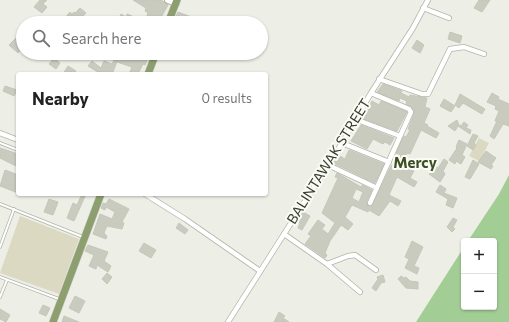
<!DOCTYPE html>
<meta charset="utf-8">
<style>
:root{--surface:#fff;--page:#f2f2f2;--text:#222;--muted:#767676;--line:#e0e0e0}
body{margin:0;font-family:Commissioner,sans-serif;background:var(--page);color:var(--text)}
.controls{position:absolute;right:12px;bottom:12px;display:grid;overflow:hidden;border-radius:4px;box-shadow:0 1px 3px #0004}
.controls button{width:36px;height:36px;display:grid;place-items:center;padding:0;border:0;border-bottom:1px solid var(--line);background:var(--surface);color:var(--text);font:20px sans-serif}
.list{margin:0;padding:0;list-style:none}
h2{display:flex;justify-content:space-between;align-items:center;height:52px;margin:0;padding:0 16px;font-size:17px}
h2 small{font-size:13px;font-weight:400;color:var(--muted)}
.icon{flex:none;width:22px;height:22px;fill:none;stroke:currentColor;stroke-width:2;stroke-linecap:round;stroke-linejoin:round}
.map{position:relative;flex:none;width:509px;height:322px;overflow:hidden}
.search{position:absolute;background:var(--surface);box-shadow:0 1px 3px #0004;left:16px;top:16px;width:252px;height:44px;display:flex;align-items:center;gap:10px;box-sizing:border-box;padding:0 14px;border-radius:22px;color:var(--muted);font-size:15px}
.panel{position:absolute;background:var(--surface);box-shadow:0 1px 3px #0004;left:16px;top:72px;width:252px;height:124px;border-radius:4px}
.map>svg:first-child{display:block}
.green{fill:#dcd9c2}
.water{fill:#a2cd95}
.building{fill:#c9cbbf;stroke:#c4c7b9;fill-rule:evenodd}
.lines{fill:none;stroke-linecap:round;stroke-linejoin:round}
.lane-casing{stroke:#b2b6a9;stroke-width:3.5}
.street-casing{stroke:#b2b6a9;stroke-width:6}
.secondary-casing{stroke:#aeb2a0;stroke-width:8}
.primary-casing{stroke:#c7c9c3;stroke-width:8}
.lane{stroke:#fff;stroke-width:2}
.street{stroke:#fff;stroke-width:4.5}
.secondary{stroke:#fff;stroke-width:6}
.primary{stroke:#8e9f6f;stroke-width:7}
.labels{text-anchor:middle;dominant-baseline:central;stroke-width:4;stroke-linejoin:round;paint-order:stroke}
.street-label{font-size:14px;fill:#363e27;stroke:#fafaf7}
.neighbourhood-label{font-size:15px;font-weight:bold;fill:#3f4f24;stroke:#fafaf7}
</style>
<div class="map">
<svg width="509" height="322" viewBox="0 0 509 322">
<rect width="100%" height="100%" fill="#edeee6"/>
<g class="green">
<polygon points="479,138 489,143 479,161 469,156"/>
<polygon points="20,216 79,239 59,294 0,273"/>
</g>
<polygon class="water" points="509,175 509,322 416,322 464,247 464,307 494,307 494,241 468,241 499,194"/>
<g class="building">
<polygon points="40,0 47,0 43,4 47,7 42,13 34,7"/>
<polygon points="133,0 161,0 168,5 159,21 147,16 148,13 145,11 146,8"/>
<polygon points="479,0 490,0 482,12 474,8"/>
<polygon points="80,8 86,13 82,17 80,16 73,23 65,18 70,12 72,14 74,12 75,13"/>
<polygon points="178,12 194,18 192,23 186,23 175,18"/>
<polygon points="121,14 126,17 127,14 132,16 130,19 140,23 123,23 118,21"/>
<polygon points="450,32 462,36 460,43 448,39"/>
<polygon points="20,34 23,37 19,43 23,46 18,53 9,45"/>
<polygon points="417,40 424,45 420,53 412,48"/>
<polygon points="120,53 148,53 148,58 145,65 143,64 138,74 129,74 132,67 117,62 112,74 101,74 88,66 92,61 101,68 104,61 112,64 117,54 119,55"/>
<polygon points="54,58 60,63 56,69 49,64"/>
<polygon points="68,66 76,71 75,74 63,74"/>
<path d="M383 84 402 91 401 93 409 97 410 95 427 98 425 107 430 109 424 123 428 125 427 126 439 133 436 138 421 130 410 154 407 153 401 164 414 171 410 178 417 182 414 187 397 177 389 195 401 201 398 206 390 201 379 216 369 210 368 212 352 205 345 217 353 224 348 230 341 225 330 241 325 253 327 255 325 258 305 244 311 236 308 234 318 220 325 225 322 229 328 234 335 223 322 213 338 178 335 177 337 173 361 187 362 185 372 190 366 203 368 206H372L391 166 393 164 396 165 401 155 396 153 404 136 406 137 410 130 408 129 414 114V110L406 104 407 101 400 98 399 101 377 92ZM356 189 363 192 359 202 352 198Z"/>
<polygon points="5,86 17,90 14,96 3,91"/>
<polygon points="492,93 499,97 498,99 509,104 509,126 503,124 494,139 490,136 497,121 495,121 499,111 495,109 496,106 487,102"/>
<polygon points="460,94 485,109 482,114 463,103 459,108 455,105"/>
<polygon points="444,99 455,106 451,112 440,106"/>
<polygon points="372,101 379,105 381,101 407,112 397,131 364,119"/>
<polygon points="457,120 459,125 461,126 464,122 468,125 466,128 471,130 470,134 458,126 455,131 448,126"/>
<polygon points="361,125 394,138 390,145 385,142 383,144 373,139 367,149 351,141"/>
<polygon points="473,134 478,136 474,143 476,145 473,150 467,146"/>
<polygon points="459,140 467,144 462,155 465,157 461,164 456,161 455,164 449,160 457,148 456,147"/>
<polygon points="0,148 18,154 18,167 0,158"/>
<polygon points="349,150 384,164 375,183 333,163 335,161 337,162 340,156 345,159"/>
<polygon points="486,151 496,158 491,165 493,166 491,169 478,162"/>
<polygon points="444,159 448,162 443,171 445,174 440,182 429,174 435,166 438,168"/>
<polygon points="473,160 479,164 470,179 465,177"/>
<polygon points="5,170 18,175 18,193 0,186"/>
<polygon points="440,185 446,189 444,193 457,198 453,208 446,205 448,199 436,192"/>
<polygon points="82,194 86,194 74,221 67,218 73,203 77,205"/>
<polygon points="49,199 58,202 53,215 44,212"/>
<polygon points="109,199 129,209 122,222 124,223 122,229 107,226 104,233 107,236 106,239 93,234 100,214 112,219 115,212 106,207 105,210 101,208 103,203 106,204"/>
<polygon points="303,212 310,216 302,230 298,228 300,223 297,221"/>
<polygon points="453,218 457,220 453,227 455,229 452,232 447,227"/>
<polygon points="179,223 188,230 185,234 176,228"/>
<polygon points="412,241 423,247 414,266 419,268 417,274 405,268 409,259 405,257"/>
<polygon points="144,243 156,250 151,258 139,251"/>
<polygon points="88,245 108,252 104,261 111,266 108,272 97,265 96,269 89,266 94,255 85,251"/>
<polygon points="107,273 112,277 107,284 102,279"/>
<polygon points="383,275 385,282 381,283 376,291 372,288 378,279 377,277"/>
<polygon points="401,276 404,278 406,277 410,281 418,282 418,289 406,288 398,279"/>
<polygon points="75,296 85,301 79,313 69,308"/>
<polygon points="43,305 50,308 46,316 39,313"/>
<polygon points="0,309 10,315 6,322 0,319"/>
<polygon points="279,312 285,316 283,318 289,322 274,322"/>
<polygon points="64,316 79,322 62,322"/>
</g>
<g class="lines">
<defs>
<g id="lane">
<polyline points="0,143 18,150"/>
<polyline points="0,204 83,237"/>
<polyline points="0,247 14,209"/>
<polyline points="0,277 59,299"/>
<polyline points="0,297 7,280"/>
</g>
<g id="street">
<polyline points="423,8 449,18"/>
<polyline points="379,79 422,94 428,94 450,49 464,47 484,54"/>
<polyline points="355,119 400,136"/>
<polyline points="0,133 18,140"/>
<polyline points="342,143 389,162"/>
<polyline points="328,165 377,188"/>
<polyline points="145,194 185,219 260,271"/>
<polyline points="370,203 411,112 409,109 371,93"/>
<polyline points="284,234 327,264 360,292"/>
<polyline points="327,264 348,256 355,255 376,270"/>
<polyline points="228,322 342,143 371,93 413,28 428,0"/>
</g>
<polyline id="secondary" points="168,0 176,3"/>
<g id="primary">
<polyline points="168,23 177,0"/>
<polyline points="148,74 156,53"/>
<polyline points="53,322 101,194"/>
</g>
</defs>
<use href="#lane" class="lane-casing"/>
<use href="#street" class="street-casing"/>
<use href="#secondary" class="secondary-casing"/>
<use href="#primary" class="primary-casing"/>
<use href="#lane" class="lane"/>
<use href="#street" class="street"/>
<use href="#secondary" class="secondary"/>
<use href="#primary" class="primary"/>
</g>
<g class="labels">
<g class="street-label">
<text transform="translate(328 161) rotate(-58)">BALINTAWAK STREET</text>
</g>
<g class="neighbourhood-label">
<text x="415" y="162">Mercy</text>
</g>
</g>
</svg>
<div class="controls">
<button>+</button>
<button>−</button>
</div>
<div class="search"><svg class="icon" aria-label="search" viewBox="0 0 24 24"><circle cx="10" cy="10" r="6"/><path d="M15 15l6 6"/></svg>Search here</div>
<section class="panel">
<h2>Nearby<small>0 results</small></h2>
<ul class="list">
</ul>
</section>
</div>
